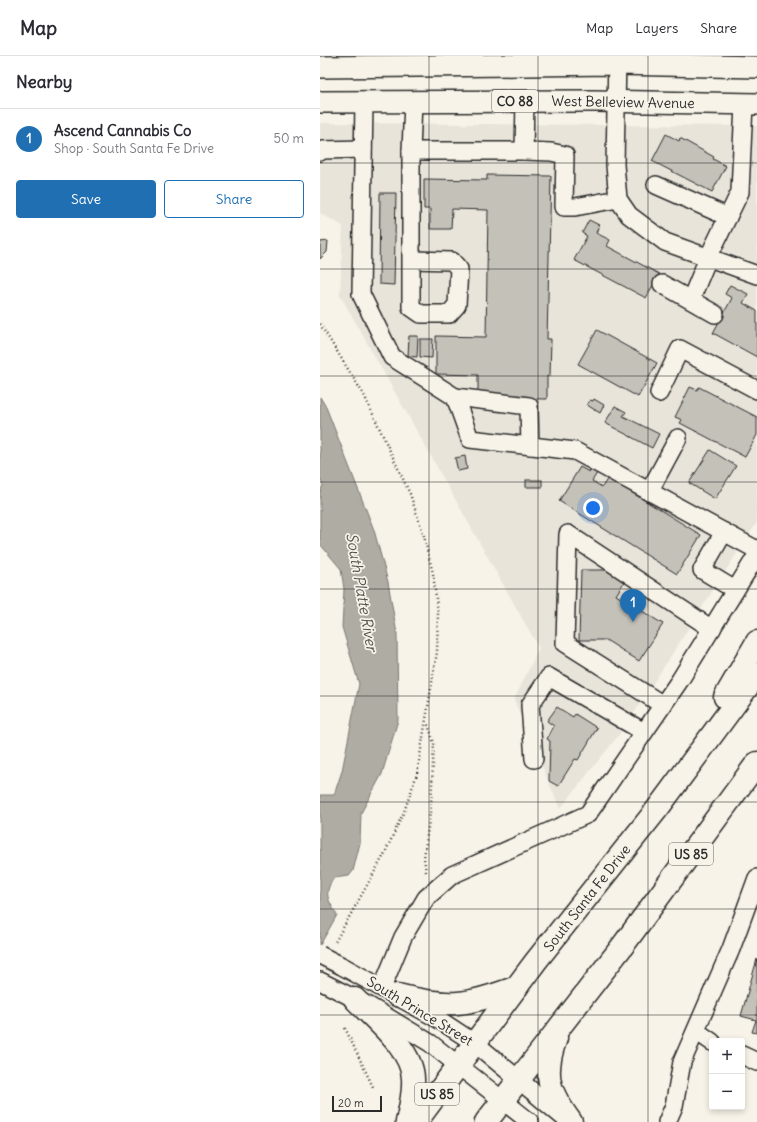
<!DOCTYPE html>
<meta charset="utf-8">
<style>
:root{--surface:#fff;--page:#f2f2f3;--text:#2b2b33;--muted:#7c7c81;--line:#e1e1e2;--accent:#1f6fb2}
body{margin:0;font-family:Delius,sans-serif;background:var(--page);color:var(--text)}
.controls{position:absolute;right:12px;bottom:12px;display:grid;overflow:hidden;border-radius:4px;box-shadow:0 2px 6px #0003}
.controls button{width:36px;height:36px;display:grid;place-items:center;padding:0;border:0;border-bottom:1px solid var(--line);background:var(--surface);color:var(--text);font:20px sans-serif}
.scale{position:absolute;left:12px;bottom:10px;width:50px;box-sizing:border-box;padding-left:4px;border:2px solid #2b2b2b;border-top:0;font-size:11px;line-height:14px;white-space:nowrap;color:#2b2b2b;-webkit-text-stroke:3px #f7f3e8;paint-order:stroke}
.you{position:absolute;left:273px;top:452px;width:14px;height:14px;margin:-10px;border:3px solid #fff;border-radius:50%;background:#1a73e8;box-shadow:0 0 0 6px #1a73e833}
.badge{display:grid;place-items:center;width:26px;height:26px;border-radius:50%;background:var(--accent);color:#fff;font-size:13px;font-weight:700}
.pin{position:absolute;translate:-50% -33px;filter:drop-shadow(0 1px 2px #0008)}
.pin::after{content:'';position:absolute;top:21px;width:14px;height:12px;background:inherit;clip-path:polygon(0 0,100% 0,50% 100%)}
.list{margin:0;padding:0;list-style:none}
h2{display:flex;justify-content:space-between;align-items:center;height:52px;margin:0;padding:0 16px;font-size:17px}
h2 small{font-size:13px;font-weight:400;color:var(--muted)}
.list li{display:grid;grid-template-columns:26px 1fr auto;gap:12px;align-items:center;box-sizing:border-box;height:60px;padding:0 16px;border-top:1px solid var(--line)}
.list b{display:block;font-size:15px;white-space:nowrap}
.list p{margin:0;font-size:13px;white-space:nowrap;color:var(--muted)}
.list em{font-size:13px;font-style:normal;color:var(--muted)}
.actions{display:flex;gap:8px;padding:12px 16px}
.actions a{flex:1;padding:9px 0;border:1px solid var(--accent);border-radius:4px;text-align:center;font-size:14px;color:var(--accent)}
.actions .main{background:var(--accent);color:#fff}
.map{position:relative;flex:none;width:437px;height:1066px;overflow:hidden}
header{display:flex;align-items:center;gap:24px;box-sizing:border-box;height:56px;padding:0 20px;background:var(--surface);border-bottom:1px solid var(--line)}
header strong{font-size:19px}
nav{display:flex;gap:22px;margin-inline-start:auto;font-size:14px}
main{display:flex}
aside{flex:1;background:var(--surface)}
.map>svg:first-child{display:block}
.built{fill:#e8e4da}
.water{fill:#afaca4;stroke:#7a7874}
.building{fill:#c4c1b9;stroke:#2b2b2b}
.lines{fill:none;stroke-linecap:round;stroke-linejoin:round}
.minor-casing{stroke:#2b2b2b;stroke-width:20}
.major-casing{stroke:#2b2b2b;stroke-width:24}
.highway-casing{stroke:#2b2b2b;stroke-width:25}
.path{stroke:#2b2b2b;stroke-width:2.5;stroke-dasharray:1 3;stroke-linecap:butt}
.minor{stroke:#f7f3e8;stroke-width:17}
.major{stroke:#f7f3e8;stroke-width:21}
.highway{stroke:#f7f3e8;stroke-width:22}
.minor-bridge-casing{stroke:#2b2b2b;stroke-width:20;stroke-linecap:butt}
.minor-bridge{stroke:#f7f3e8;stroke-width:17}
.grid{fill:none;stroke:#2b2b2b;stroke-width:1;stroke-opacity:0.55}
.labels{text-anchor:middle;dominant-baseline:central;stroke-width:3.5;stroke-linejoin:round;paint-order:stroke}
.shield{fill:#f7f3e8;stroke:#686764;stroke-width:1}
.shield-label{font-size:13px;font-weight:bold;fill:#2b2b2b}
.street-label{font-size:14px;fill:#2b2b2b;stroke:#f7f3e8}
.water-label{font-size:15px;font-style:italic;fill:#53524f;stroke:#f7f3e8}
</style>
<header>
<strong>Map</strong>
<nav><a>Map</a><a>Layers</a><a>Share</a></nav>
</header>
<main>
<aside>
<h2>Nearby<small></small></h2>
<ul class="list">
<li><span class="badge">1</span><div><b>Ascend Cannabis Co</b><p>Shop · South Santa Fe Drive</p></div><em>50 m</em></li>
</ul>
<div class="actions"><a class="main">Save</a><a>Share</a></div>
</aside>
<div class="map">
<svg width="437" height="1066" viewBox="0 0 437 1066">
<rect width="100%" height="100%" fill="#f7f3e8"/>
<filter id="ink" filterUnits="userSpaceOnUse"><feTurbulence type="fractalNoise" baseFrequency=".025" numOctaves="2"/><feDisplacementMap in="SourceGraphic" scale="8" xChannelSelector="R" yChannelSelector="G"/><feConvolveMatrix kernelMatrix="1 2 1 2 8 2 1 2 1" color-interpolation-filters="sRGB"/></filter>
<g filter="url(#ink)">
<polygon class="built" points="0,67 437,70 437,466 305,671 240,753 194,644 219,592 20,239 23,170 0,157"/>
<path class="water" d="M0 341 6 351 54 474 68 526 77 578 78 664 62 718 41 757 40 787 33 815 29 820 14 822C3 837 8 844 17 859L0 889V739H14L22 715 39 628 22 571 24 533 21 513 0 488V436L3 429 0 422Z"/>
<g class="building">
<polygon points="346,78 359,85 360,82 394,101 393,103 406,110 392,136 332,105"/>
<polygon points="167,119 231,120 227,283 231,283 230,320 227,320 227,343 158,342 158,319 116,318 116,280 166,281 168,154 132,153 131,173 110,173 110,153 104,153 104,123 167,124"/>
<polygon points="60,137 76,137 74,229 59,228"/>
<polygon points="269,164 279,169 276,177 290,184 287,190 339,218 326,242 254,204 267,180 262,177"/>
<polygon points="8,185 7,196 0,203 0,186"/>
<polygon points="410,229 428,238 423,247 437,255 437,301 393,277 412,242 405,238"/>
<polygon points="277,274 337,307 318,341 258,308"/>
<polygon points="89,280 98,280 97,301 88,300"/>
<polygon points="100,283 113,283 112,302 100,301"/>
<polygon points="370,331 377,334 379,331 437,361 437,379 425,401 360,367 362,364 355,361"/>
<polygon points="274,343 284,349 280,357 267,349 270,344 273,345"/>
<polygon points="295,350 306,356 303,360 339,378 332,392 285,367"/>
<polygon points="390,394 416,410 395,443 369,427"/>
<polygon points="145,400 147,413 138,415 135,402"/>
<polygon points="272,410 279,414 272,425 282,431 288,422 381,479 357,518 239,445 260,411 269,416"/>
<rect x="206" y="424" width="16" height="7"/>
<polygon points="261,514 286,514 304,526 296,539 343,568 319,605 286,584 259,584"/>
<polygon points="237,651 253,661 255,658 277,672 258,704 255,703 238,730 229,725 230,685 227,683 234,670 227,665"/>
<polygon points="437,903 437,977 432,976 436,964 421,960"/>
</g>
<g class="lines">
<defs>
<g id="minor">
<polyline points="297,0 295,109 298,143 309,159 345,186 437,219"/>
<polyline points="44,46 41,238 72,301 135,341 150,383 255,395 437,494"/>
<polyline points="93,46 91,95 204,95 205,45"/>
<polyline points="204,95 231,96 245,99 244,151 255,151 298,143"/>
<polyline points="0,96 2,94 43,93"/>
<polyline points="336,129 408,161"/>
<polyline points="91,204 132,205 139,213 137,249 129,258 101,258 91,251 91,95"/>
<polyline points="342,228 395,258"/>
<polyline points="371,243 388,202 420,136 424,48"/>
<polyline points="339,337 360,293 437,334"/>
<polyline points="135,341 209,350 210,390"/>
<polyline points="329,436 358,382"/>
<polyline points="404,476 382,514 415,534"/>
<polyline points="343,649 245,587 248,478 392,573"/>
<polyline points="214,703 210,649 229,621 324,676"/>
<polyline points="22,910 118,963 156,988 242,1060"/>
<polyline points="0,925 49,950 110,987 210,1066"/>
<polyline points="62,932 83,881 106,842 132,819 268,758 360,624 437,499"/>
<polyline points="376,975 392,986"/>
<polyline points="422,999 437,1006"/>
<polyline points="347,1066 354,1050 362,1006 411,893 437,822"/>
</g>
<g id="major">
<polyline points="0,11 297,8 437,11"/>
<polyline points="0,46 274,45 437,48"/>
</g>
<g id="highway">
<polyline points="405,641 437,586"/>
<path d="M77 939C129 952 147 950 197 931"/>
<path d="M35 943C55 964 93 994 93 1023 94 1038 90 1052 87 1066"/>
<path d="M236 982C222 1019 229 1036 251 1066"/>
<polyline points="96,1066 216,905 338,752 437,618"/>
<polyline points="166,1066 304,888 437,707"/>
</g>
</defs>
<use href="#minor" class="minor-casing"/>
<use href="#major" class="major-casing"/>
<use href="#highway" class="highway-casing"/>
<g class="path">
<polyline points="0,268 44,339 90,438 104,480 113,518 118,557 117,596 97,718 85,753 64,799 14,888"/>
<polyline points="106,816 104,802 111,749 114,687 107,666"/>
<polyline points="25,972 54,1033"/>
</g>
<use href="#minor" class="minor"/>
<use href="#major" class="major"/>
<use href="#highway" class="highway"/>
<defs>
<polyline id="minor-bridge" points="0,899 22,910"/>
</defs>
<use href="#minor-bridge" class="minor-bridge-casing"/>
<use href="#minor-bridge" class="minor-bridge"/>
</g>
</g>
<path class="grid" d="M109 0V1066M218 0V1066M328 0V1066M0 107H437M0 213H437M0 320H437M0 426H437M0 533H437M0 640H437M0 746H437M0 853H437M0 959H437"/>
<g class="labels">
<g class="shield">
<rect x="172" y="34" width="46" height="22" rx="3"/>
<rect x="349" y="787" width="44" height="22" rx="3"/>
<rect x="95" y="1027" width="44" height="22" rx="3"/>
</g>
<g class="shield-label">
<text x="195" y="45">CO 88</text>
<text x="371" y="798">US 85</text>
<text x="117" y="1038">US 85</text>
</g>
<g class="street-label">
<text transform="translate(303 46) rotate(1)">West Belleview Avenue</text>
<text transform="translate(267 842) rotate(-52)">South Santa Fe Drive</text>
<text transform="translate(100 955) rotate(31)">South Prince Street</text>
</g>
<g class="water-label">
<text transform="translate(42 536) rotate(80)">South Platte River</text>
</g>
</g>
</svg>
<div class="controls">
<button>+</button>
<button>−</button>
</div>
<div class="scale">20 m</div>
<div class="you"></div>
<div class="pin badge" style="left:313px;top:566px">1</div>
</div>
</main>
